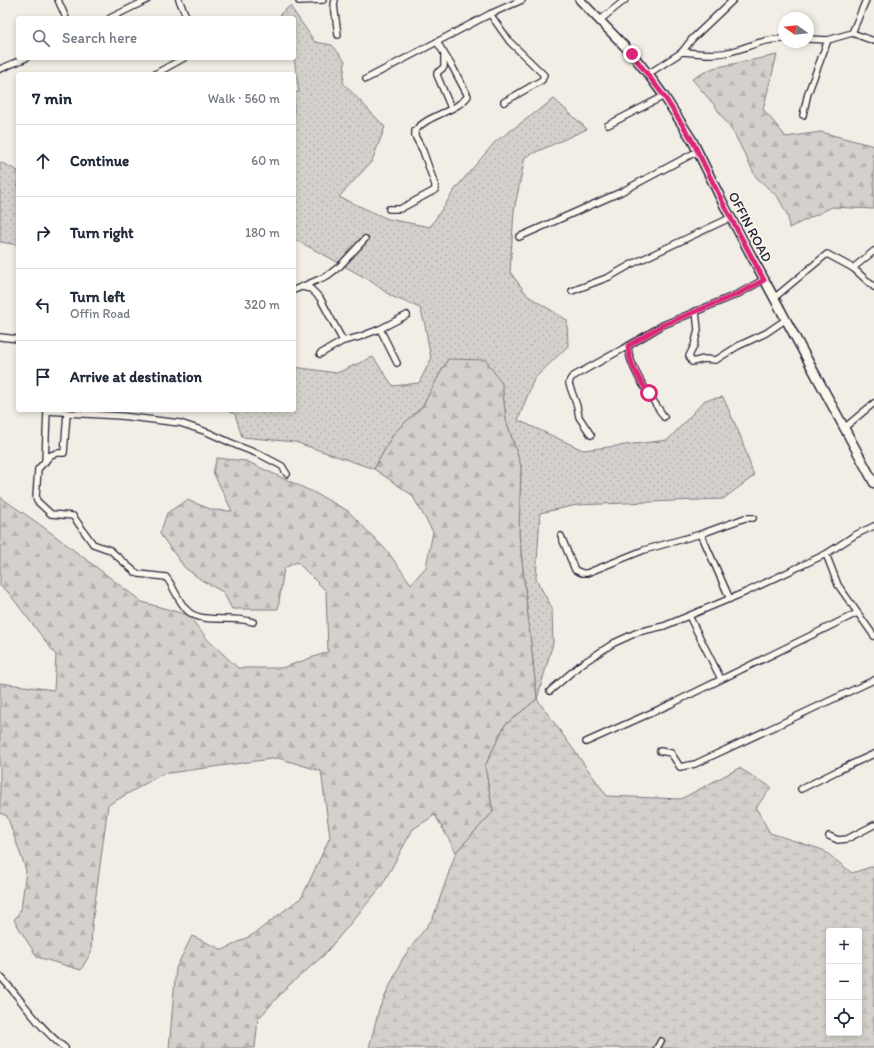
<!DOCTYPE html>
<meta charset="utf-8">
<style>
:root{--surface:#fff;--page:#f2f2f3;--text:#1f2937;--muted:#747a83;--line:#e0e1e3}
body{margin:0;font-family:Itim,sans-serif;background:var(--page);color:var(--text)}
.controls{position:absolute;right:12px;bottom:12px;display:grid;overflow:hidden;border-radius:4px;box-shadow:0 2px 6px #0003}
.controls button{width:36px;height:36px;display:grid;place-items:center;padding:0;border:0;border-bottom:1px solid var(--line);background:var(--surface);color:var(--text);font:20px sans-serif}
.compass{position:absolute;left:778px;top:12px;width:36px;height:36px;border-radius:50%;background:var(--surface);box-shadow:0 2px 6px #0003;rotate:284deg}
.stop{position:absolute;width:12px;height:12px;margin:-9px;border:3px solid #db2777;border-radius:50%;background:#fff}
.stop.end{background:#db2777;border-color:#fff;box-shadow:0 1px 4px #0008}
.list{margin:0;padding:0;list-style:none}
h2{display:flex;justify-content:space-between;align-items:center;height:52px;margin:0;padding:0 16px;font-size:17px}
h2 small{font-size:13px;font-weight:400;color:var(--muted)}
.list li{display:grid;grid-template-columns:26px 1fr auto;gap:12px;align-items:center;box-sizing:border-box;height:72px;padding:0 16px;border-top:1px solid var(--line)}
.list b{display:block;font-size:15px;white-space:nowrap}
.list p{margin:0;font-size:13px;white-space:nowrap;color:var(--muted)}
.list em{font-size:13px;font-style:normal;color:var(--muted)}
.icon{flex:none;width:22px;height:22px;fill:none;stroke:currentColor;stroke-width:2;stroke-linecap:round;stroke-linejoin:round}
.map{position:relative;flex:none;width:874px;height:1048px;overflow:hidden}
.search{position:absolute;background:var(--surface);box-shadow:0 2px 6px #0003;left:16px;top:16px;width:280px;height:44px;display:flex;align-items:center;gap:10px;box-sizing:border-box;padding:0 14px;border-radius:4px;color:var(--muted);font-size:15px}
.panel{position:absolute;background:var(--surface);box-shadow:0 2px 6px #0003;left:16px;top:72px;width:280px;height:340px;border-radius:4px}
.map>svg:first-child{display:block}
.grass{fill:url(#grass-dots);stroke:#7b7a84}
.forest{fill:url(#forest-firs);stroke:#7b7a84}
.wetland{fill:url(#wetland-marsh);stroke:#7b7a84;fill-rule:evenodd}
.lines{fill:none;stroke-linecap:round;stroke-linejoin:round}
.street-casing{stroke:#22223b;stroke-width:8}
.secondary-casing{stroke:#22223b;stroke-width:11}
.street{stroke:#fbf7ec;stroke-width:5.5}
.secondary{stroke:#fbf7ec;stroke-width:8}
.route{stroke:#db2777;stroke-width:5}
.labels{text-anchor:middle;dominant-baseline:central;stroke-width:3.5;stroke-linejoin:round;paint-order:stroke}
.street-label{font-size:14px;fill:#22223b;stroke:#fbf7ec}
</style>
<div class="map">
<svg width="874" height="1048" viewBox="0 0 874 1048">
<defs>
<pattern id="grass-dots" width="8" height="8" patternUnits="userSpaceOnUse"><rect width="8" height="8" fill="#d4d1cc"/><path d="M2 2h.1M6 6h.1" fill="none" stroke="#b6b3b0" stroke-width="1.8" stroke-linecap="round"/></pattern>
<pattern id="forest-firs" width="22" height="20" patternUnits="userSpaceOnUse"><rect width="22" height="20" fill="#d4d1cc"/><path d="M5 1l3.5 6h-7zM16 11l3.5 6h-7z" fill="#b6b3b0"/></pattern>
<pattern id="wetland-marsh" width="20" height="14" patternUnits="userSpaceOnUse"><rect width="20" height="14" fill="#d4d1cc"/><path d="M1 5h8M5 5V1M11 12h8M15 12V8" fill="none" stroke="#b6b3b0"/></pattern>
</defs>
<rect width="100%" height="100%" fill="#f2eee5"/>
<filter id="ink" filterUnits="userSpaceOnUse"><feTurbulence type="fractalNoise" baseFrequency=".025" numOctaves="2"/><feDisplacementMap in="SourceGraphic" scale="8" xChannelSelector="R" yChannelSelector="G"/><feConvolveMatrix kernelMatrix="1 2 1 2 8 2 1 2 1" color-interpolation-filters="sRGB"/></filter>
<g filter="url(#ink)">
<g class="grass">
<polygon points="290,6 315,42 332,45 345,61 343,83 385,127 372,161 339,197 388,219 430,227 456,188 495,142 554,99 587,129 525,157 514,211 510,272 528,296 567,320 568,346 534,379 518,420 583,450 668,440 705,400 723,397 740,435 754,476 723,499 577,505 540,513 536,579 552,608 553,643 537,699 519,533 521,466 506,420 502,384 448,359 422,407 394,433 374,469 295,442 242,437 235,414 225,410 294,410 294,367 337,373 373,357 393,386 419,383 431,359 425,325 420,308 391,296 369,280 330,258 294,239 294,93 299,92 294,58 294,18 282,18 280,14"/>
<polygon points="0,162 18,171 18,245 0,242"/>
</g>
<g class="forest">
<polygon points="777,55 763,109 786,137 821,132 874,146 874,209 832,207 789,228 788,216 778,197 756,177 735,135 715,106 692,79 713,68"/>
<polygon points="448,359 486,360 502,384 506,420 521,466 519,534 537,699 505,725 485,766 493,812 456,852 435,815 413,829 381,887 323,956 288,986 258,1019 255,1048 169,1048 176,968 192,936 223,950 254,934 302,897 330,837 321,771 278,758 162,774 108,805 92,925 91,952 81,970 37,957 14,920 21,910 26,870 7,816 0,813 0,683 54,690 56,655 8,592 0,586 0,497 42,526 142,602 188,615 208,640 238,668 282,668 328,652 326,591 297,562 284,568 278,609 232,609 223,592 203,581 185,568 160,534 167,513 187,500 213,510 232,511 213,472 217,458 246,461 315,493 348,511 388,552 411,584 426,567 433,532 412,495 374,469 394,433 422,407"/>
</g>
<path class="wetland" d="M537 699 607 796 681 799 739 768 771 787 756 808 770 833 823 850 852 873 874 866V1048H369L379 1009 403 958 433 918 456 852 493 812 485 766 505 725ZM829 931H859V1033H829Z"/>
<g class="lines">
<defs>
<g id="street">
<polyline points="58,0 66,18"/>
<polyline points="179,0 187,18"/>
<polyline points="335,0 334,5 338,35"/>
<polyline points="299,1 323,0"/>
<polyline points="490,14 510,42 544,75 542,80 504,102"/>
<polyline points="110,18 147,0"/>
<polyline points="600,20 625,0"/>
<polyline points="852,33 866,0"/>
<polyline points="808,39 828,40 852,33 874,41"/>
<path d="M682 52C697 53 714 56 729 52 747 48 765 38 784 39"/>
<polyline points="444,55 444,67 437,73 437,75 451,108"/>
<polyline points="0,69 26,58"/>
<polyline points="155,74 184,58"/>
<polyline points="648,74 682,52 692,39 733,0"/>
<polyline points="366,79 490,14 522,0"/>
<polyline points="803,115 808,93 828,40"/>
<polyline points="608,125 664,96"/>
<path d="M389 209H400L435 190V185L423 151 415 136V131C428 114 455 113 468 96L452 66 437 42"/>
<polyline points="519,237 621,192 698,151"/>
<polyline points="853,268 874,251"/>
<polyline points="302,287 311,289 320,298 343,341"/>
<polyline points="294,290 327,276 340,266 365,239"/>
<polyline points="572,291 609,277 632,264 730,218"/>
<polyline points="774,298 827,254 853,268 874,287"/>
<polyline points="696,311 698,330 694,346 689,356 692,362 704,359 716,360 738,346 766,333 785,320"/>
<polyline points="380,329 397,363"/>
<polyline points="0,337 18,339"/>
<path d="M628 346C629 369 652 398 664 417"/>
<polyline points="320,354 343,341 359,337 380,329 407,315"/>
<path d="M47 411 64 412 67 413 64 453H57L51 455 38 469 36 497 37 501 51 514 73 516 93 544 110 550 135 572 139 574 166 577C175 588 178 603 189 612 203 624 236 615 253 622"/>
<polyline points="67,413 121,416 180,423 207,432 238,446 261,455 282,466 287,474"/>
<polyline points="844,428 874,403"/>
<polyline points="591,435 579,417 577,406 569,384 570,380 572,377 628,346 663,325 738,294 763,280"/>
<polyline points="45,462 47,410"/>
<polyline points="701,534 730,599"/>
<polyline points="561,536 575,570 582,573 587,573 644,550 701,534 745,518 753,518"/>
<polyline points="826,554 838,585 874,636"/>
<polyline points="689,616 721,679"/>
<polyline points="550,691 580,665 614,643 638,632 664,626 746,592 826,554 855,535 874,526"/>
<polyline points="586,742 671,704 857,613"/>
<polyline points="660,751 671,753 680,767 695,764 874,680"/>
<polyline points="801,789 841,769 874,754"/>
<polyline points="829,836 838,840 847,839 874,825"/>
<path d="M0 976C22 1000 39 1028 65 1048"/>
<polyline points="657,1048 661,1041"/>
</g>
<polyline id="secondary" points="580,0 632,54 648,74 664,96 692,140 724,205 874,483"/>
</defs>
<use href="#street" class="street-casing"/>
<use href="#secondary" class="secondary-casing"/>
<use href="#street" class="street"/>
<use href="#secondary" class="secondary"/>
</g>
</g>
<g class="lines" filter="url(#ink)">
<path class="route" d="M632 54 664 96 692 140 724 205 764 280 738 294 663 325 628 346C629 363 639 380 649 393"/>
</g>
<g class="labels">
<g class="street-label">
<text transform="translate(750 227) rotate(62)">OFFIN ROAD</text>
</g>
</g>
</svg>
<div class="controls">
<button>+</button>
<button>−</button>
<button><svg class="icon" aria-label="locate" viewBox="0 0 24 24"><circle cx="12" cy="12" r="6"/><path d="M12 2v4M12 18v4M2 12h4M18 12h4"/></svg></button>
</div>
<svg class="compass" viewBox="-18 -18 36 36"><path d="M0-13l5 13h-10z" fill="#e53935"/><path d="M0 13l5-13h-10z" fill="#747a83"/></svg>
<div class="stop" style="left:649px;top:393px"></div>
<div class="stop end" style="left:632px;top:54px"></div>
<div class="search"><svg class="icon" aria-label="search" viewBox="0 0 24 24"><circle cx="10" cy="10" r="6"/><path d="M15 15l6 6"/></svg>Search here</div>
<section class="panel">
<h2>7 min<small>Walk · 560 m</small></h2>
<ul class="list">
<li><svg class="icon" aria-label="ahead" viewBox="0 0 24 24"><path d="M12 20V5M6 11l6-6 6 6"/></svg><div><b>Continue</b></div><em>60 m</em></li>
<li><svg class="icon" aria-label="right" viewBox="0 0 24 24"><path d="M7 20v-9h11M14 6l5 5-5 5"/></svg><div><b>Turn right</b></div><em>180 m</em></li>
<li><svg class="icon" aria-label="left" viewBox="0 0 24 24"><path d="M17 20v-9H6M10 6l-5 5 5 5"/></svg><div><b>Turn left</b><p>Offin Road</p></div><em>320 m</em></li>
<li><svg class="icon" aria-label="arrive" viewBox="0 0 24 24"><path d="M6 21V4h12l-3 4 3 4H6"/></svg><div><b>Arrive at destination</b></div></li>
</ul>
</section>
</div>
